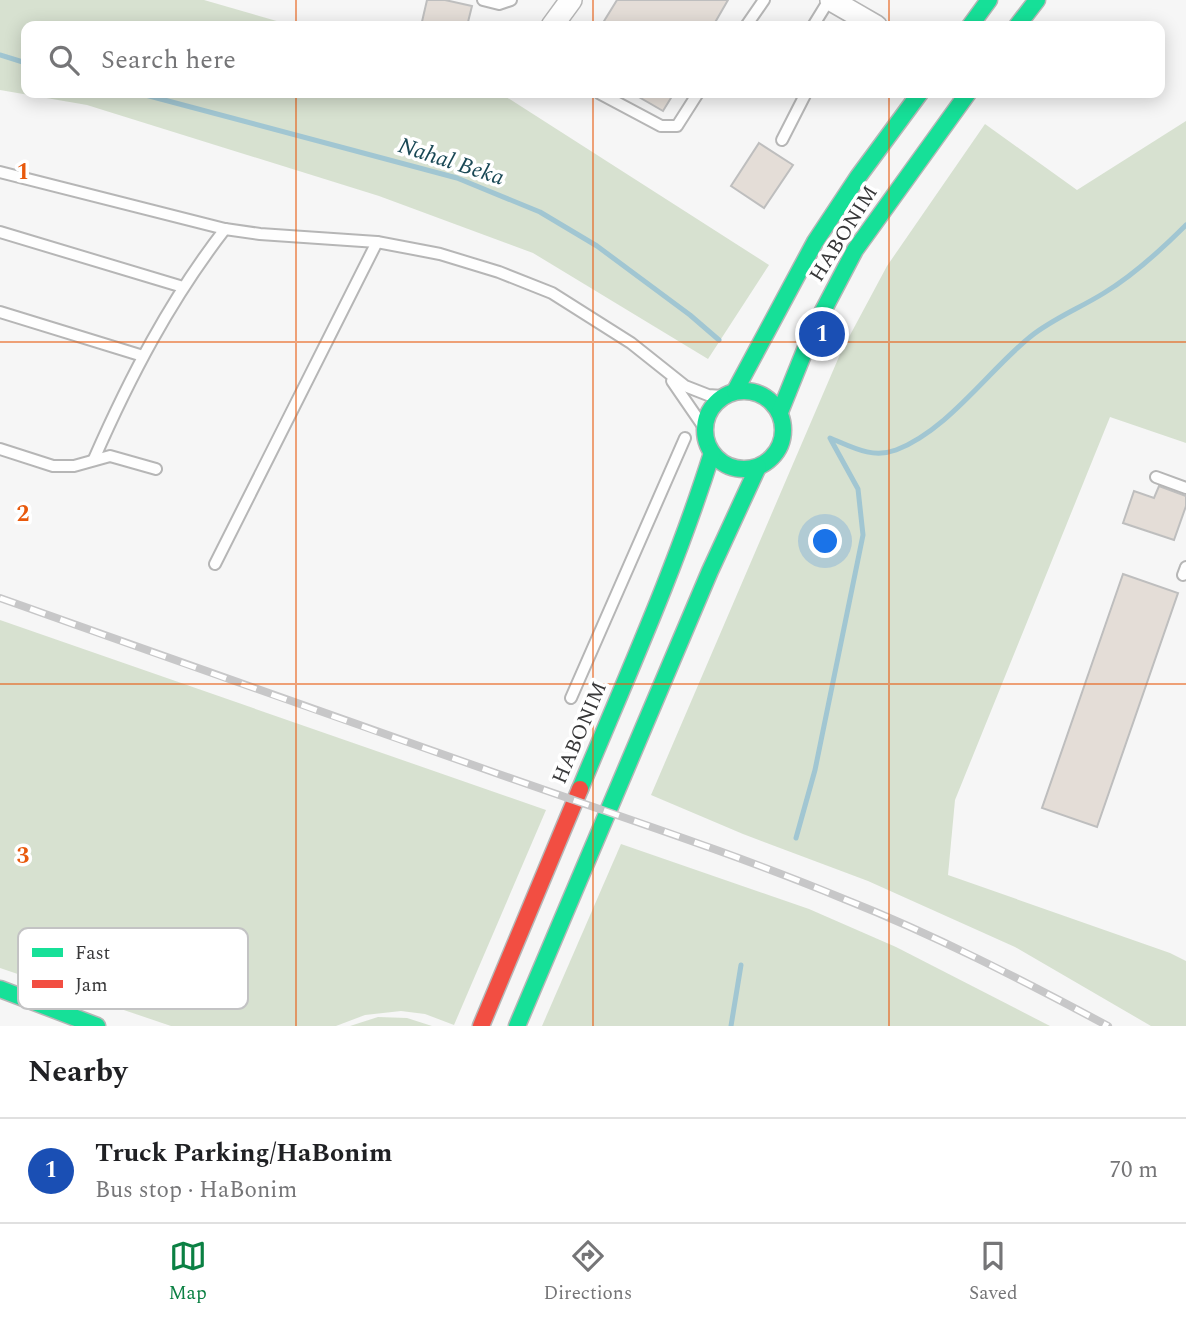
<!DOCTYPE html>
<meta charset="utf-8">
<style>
:root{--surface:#fff;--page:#f2f2f2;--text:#202124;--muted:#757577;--line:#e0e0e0;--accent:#0b8043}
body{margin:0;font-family:Spectral,serif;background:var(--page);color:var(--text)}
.you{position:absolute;left:826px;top:542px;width:24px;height:24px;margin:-18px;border:5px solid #fff;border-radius:50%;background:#1a73e8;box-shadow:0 0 0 10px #1a73e833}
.badge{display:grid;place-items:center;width:46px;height:46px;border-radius:50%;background:var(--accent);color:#fff;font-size:23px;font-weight:700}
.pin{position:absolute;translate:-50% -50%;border:4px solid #fff;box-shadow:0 2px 7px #0006}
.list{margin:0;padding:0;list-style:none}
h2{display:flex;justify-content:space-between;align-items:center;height:91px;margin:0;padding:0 28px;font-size:30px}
h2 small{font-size:23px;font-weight:400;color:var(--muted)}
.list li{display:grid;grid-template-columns:46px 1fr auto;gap:21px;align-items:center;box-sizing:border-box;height:105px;padding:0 28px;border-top:2px solid var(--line)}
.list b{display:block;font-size:26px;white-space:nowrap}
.list p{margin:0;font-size:23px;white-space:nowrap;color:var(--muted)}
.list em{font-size:23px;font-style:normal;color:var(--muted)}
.icon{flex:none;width:38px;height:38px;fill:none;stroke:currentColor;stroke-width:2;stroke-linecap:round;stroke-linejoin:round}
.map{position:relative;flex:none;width:1186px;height:1026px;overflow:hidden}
.search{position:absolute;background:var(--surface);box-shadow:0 4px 18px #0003;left:21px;right:21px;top:21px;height:77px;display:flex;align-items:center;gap:18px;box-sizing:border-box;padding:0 24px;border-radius:14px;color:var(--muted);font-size:26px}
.sheet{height:196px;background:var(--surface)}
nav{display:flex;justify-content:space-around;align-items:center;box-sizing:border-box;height:98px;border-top:2px solid var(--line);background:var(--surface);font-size:19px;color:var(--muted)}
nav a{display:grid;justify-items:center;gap:4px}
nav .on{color:var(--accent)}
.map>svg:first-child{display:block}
.green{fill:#d7e1d0}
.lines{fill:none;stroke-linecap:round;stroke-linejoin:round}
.stream{stroke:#a1c6d2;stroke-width:5}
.building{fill:#e4ddd7;stroke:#bebebe;stroke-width:2}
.lane-casing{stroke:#b6b6b6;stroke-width:14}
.street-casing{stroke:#b6b6b6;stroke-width:24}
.fast-casing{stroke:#b6b6b6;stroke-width:19}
.jam-casing{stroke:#b6b6b6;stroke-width:19}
.lane{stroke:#fefefe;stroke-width:10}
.street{stroke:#fefefe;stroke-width:21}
.fast{stroke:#16e098;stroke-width:16}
.jam{stroke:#f24e42;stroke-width:16}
.rail-casing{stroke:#c7c7c8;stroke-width:8}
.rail{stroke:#fff;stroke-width:5;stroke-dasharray:16;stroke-linecap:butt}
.grid{fill:none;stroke:#e8590c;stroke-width:2;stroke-opacity:0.55}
.labels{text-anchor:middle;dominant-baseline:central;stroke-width:7;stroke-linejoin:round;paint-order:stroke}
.street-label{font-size:21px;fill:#383839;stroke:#fff}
.water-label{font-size:23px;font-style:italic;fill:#194855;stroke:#fff}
.key{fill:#fff;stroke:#c3c3c4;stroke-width:2}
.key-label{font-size:19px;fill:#383839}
.grid-label{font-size:23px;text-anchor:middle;font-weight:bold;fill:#e8590c;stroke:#fff;stroke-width:7;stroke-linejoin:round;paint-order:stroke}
</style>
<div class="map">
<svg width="1186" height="1026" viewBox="0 0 1186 1026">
<rect width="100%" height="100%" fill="#f6f6f6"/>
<g class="green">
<polygon points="0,0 204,0 294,26 26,26 26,93 500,93 769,265 708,359 533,253 379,196 87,105 0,90"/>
<polygon points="1186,121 1186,443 1110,417 955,800 948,875 1170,953 1186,961 1186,1026 1151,1026 1015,947 868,881 743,834 651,795 841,352 887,266 985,124 1077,190"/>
<polygon points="0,620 546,810 454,1025 425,1014 401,1011 365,1015 336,1026 171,1026 0,968"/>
<polygon points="621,844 809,909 896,947 1050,1026 542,1026"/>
<polygon points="378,1017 407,1018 432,1026 350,1026"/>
</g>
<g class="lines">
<g class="stream">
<polyline points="0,55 26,63"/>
<polyline points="138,93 457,178 540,212 597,246 690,315 719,340"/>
<path d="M830 438C852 447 872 459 896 450 948 430 988 371 1030 337 1052 319 1080 308 1104 293 1134 275 1161 250 1186 225"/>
<polyline points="796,838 815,770 863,535 858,489 831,440"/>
<polyline points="731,1026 741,965"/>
</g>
</g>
<g class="building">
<polygon points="427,0 445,0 472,6 467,26 421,26"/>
<polygon points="617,0 728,0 713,26 601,26"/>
<polygon points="632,93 674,93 663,111"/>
<polygon points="759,143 793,165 764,208 731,186"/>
<polygon points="1159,486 1186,496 1186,506 1174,540 1123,523 1134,491 1154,498"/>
<polygon points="1123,574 1178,593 1097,827 1042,808"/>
</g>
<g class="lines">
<defs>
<g id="lane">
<polyline points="483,0 499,4 511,0"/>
<polyline points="746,26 764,0"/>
<polyline points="813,26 829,0"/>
<polyline points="599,93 661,126 677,126 698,93"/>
<polyline points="782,140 806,93"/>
<polyline points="0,172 225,229 260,234 377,242 440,254 499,272 552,293 631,343 685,386 708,395 723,396"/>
<polyline points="0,232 183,287"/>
<polyline points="0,312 143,356"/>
<polyline points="672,381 705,429"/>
<polyline points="0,449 53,466 74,466 110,456 156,469"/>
<path d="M94 459C130 377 170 300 225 229"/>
<polyline points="1156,477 1186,488"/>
<polyline points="215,564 377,242"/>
<polyline points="1183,575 1186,567"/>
<polyline points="571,698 685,438"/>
</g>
<g id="street">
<polyline points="831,0 876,26"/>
<polyline points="552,26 571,0"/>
</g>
<g id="fast">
<polyline points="970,26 989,0"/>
<polyline points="1017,26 1037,0"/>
<circle cx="744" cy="430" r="39"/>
<polyline points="735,391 815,242 858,177 920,93"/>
<polyline points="780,412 813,330 855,250 968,93"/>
<path d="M580 789C626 678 676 568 712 453"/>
<polyline points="0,989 97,1026"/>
<polyline points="517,1026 710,571 758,467"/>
</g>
<polyline id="jam" points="481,1026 580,789"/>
</defs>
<use href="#lane" class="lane-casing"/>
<use href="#street" class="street-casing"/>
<use href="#fast" class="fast-casing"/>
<use href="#jam" class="jam-casing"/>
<use href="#lane" class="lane"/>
<use href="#street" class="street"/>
<use href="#fast" class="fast"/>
<use href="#jam" class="jam"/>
<defs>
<path id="rail" d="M0 598C163 656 326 714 490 771 609 813 728 851 844 899 935 935 1022 980 1108 1026"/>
</defs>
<use href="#rail" class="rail-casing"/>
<use href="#rail" class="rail"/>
</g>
<path class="grid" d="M296 0V26M593 0V26M889 0V26M296 93V1026M593 93V1026M889 93V1026M0 342H1186M0 684H1186"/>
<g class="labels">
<g class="street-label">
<text transform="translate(844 234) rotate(-58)">HABONIM</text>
<text transform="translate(580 733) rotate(-67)">HABONIM</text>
</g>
<g class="water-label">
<text transform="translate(451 162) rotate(18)">Nahal Beka</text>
</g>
</g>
<rect x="18" y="928" width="230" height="81" rx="10" class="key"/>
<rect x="32" y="948" width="31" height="9" fill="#16e098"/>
<rect x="32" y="980" width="31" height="8" fill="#f24e42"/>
<g class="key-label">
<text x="75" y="959">Fast</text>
<text x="75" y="991">Jam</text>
</g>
<g class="grid-label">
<text x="23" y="179">1</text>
<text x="23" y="521">2</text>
<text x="23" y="863">3</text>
</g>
</svg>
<div class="you"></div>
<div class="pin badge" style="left:822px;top:334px;background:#1a4fb4">1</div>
<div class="search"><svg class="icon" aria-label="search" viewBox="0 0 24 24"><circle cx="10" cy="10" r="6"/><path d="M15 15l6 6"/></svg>Search here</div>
</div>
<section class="sheet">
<h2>Nearby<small></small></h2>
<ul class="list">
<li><span class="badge" style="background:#1a4fb4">1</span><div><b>Truck Parking/HaBonim</b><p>Bus stop · HaBonim</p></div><em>70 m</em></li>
</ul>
</section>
<nav>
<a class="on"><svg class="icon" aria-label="map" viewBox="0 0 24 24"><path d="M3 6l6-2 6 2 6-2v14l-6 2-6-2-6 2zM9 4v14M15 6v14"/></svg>Map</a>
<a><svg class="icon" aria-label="directions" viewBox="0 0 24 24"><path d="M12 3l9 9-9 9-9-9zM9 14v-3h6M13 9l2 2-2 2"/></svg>Directions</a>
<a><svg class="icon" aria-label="saved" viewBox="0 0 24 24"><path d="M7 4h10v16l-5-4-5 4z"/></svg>Saved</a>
</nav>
